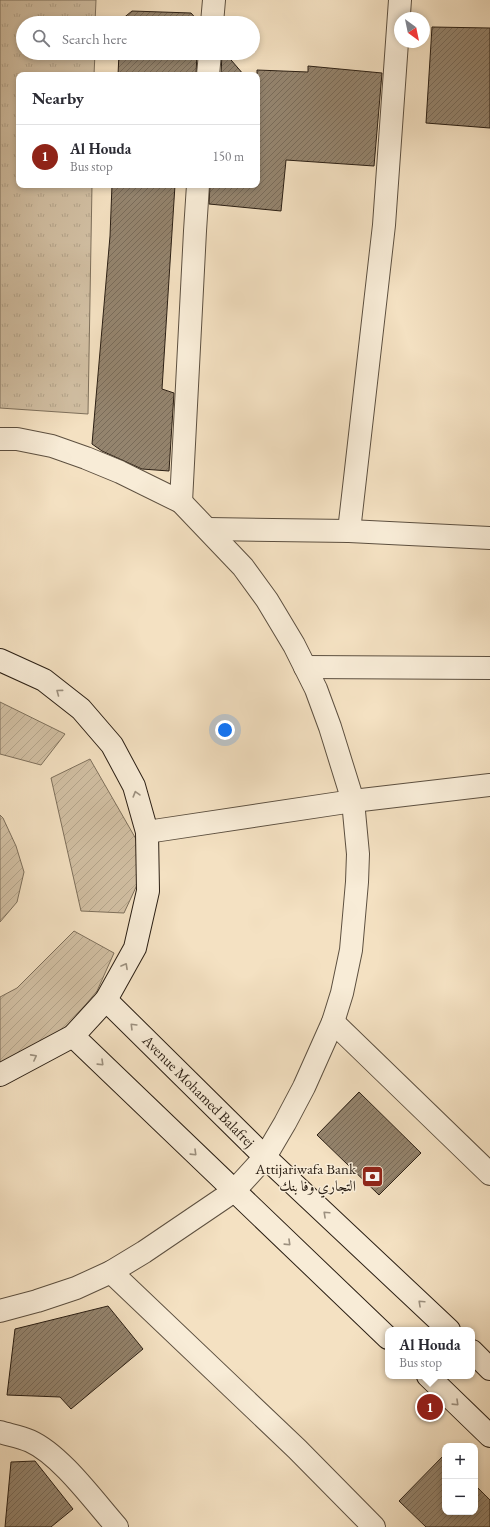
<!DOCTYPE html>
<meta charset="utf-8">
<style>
:root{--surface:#fff;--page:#f7f7f7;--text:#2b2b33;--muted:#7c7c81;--line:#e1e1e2;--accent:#8f2418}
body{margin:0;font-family:"EB Garamond",Amiri,serif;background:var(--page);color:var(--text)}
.controls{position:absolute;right:12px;bottom:12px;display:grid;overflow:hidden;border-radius:8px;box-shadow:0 2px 6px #0003}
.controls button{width:36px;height:36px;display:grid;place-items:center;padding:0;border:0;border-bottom:1px solid var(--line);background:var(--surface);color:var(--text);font:20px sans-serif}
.compass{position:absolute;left:394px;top:12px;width:36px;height:36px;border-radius:50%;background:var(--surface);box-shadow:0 2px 6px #0003;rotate:147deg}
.you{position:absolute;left:225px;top:730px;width:14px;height:14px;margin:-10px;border:3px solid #fff;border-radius:50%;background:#1a73e8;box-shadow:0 0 0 6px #1a73e833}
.badge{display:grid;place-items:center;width:26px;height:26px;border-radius:50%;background:var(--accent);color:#fff;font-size:13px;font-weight:700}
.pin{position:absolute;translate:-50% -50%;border:2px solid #fff;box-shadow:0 1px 4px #0006}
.popup{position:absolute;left:385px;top:1327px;width:90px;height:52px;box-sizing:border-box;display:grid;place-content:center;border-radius:8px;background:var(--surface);filter:drop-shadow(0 1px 3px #0005);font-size:13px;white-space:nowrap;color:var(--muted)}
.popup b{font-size:15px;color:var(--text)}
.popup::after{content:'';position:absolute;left:50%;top:100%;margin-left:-8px;border:8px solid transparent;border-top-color:var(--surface)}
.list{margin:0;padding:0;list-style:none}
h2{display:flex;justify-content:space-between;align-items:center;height:52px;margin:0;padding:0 16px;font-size:17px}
h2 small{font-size:13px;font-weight:400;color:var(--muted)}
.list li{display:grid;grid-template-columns:26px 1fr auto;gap:12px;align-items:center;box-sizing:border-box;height:64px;padding:0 16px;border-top:1px solid var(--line)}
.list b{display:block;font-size:15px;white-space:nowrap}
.list p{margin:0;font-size:13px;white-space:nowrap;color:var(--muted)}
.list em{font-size:13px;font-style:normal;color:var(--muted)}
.icon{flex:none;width:22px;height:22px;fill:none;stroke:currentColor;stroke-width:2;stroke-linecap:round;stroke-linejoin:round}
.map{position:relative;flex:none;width:490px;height:1527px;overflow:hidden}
.search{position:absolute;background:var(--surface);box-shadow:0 2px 6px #0003;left:16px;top:16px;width:244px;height:44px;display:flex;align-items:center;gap:10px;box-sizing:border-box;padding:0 14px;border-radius:22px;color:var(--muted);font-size:15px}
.panel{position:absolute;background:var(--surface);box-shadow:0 2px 6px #0003;left:16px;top:72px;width:244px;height:116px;border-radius:8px}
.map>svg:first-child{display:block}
.grass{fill:url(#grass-tufts);stroke:#7e705c}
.garden{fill:url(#garden-furrows);stroke:#7e705c}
.building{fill:url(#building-hatch);stroke:#2b1f14}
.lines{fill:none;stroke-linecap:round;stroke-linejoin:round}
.street-casing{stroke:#5d5040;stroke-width:24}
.secondary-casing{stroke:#2b1f14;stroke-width:24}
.street{stroke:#f8ecd7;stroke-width:22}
.secondary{stroke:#f8ecd7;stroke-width:22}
.oneway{stroke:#9c907f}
.labels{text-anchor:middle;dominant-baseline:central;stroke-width:3;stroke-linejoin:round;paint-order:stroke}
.street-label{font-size:15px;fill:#2b1f14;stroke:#f8ecd7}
.poi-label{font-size:15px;fill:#2b1f14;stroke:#f8ecd7;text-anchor:end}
</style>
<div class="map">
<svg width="490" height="1527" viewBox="0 0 490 1527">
<defs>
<pattern id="grass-tufts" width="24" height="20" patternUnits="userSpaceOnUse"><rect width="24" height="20" fill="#d2c0a4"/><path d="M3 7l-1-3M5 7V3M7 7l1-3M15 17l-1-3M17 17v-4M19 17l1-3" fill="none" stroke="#b4a58c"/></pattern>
<pattern id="garden-furrows" width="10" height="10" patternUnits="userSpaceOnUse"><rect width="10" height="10" fill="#d2c0a4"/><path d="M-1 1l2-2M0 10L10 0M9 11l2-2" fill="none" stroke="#b4a58c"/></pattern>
<pattern id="building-hatch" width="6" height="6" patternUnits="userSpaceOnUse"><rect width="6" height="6" fill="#94846e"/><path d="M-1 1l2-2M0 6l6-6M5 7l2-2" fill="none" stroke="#796b59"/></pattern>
</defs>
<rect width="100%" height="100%" fill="#f4e1c2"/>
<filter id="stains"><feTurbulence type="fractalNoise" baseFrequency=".005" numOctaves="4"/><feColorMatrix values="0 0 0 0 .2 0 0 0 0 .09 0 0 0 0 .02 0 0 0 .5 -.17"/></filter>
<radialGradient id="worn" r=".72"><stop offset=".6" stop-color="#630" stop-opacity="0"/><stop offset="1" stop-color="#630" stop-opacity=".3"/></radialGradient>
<polygon class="grass" points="0,0 96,0 95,23 23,23 23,53 95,53 94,75 19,75 19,185 92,185 88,414 0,408"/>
<g class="garden">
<polygon points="0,702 65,734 41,765 0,754"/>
<polygon points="90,759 136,839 143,872 124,913 81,911 51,778"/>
<polygon points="0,815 3,818 16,846 24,872 17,902 0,922"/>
<polygon points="74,931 114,953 97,991 61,1034 0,1066 0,997 17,988"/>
</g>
<g class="building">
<polygon points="132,11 191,13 200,23 121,23 121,20"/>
<polygon points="432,27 490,28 490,128 426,123"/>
<polygon points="119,53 197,53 196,75 118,75"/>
<polygon points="222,53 225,53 244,75 221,75"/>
<polygon points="308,66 382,73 374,166 286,160 281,211 209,204 210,185 257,185 257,70 308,72"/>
<polygon points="112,185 175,185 162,389 174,393 169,471 142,469 102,451 92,444 110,236"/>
<polygon points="359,1092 421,1153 379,1195 317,1135"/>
<polygon points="108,1306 143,1349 71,1409 60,1397 7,1395 15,1329"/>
<polygon points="444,1455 445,1512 475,1512 475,1485 490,1500 490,1527 426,1527 399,1501"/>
<polygon points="35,1461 73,1509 51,1527 5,1527 11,1462"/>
</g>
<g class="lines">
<defs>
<g id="street">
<polyline points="212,23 214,0"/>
<polyline points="208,75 210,53"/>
<polyline points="0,439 17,439 52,446 86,458 120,472 181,502 243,567 267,600 294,645 316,689 330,727 353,801 358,854 357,882 351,950 342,993 333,1022 304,1087 285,1123 265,1157 234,1191 144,1252 111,1272 76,1288 37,1301 0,1311"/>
<polyline points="181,502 195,231 198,185"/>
<polyline points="208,529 349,531 490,538"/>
<polyline points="349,531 384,225 400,0"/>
<polyline points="305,667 490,668"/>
<polyline points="147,832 353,801 490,785"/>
<polyline points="333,1022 490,1174"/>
<polyline points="111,1272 297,1449 374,1527"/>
<path d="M0 1432C10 1435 21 1437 30 1441 61 1455 94 1501 117 1527"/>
</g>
<g id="secondary">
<polyline points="0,660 44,680 81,709 112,745 134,786 147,832 148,891 135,948 106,1000 73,1036 0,1075"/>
<polyline points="106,1000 265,1157 449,1330"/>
<polyline points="73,1036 388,1338"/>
<polyline points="472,1351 490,1369"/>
<polyline points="428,1376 490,1436"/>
</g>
</defs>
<use href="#street" class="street-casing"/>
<use href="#secondary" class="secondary-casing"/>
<use href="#street" class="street"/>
<use href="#secondary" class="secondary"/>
</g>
<defs><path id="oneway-chevron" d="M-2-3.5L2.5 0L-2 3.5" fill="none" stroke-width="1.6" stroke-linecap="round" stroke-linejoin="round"/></defs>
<g class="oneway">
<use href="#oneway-chevron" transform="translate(59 692) rotate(-143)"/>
<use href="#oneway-chevron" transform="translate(136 794) rotate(-106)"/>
<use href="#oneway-chevron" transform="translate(125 966) rotate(-61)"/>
<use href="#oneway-chevron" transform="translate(133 1026) rotate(-135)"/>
<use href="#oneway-chevron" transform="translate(34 1057) rotate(-28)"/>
<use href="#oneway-chevron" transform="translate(101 1063) rotate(44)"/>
<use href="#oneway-chevron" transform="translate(194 1153) rotate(44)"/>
<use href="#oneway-chevron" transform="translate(326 1214) rotate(-137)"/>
<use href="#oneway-chevron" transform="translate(288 1243) rotate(44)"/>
<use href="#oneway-chevron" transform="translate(421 1303) rotate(-137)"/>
<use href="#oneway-chevron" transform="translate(456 1403) rotate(44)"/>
</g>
<defs>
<symbol id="bank-square" viewBox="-11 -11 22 22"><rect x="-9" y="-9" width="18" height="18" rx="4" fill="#8f2418" stroke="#f8ecd7"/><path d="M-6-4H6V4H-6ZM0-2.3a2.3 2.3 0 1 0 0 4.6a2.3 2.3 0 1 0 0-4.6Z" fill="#fff"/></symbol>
</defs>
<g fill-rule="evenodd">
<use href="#bank-square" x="360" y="1164" width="25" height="25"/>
</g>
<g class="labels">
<g class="street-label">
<text transform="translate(199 1091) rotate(45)">Avenue Mohamed Balafrej</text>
</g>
<g class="poi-label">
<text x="356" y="1168">Attijariwafa Bank<tspan x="356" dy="17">التجاري وفا بنك</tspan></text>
</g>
</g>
<rect width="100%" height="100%" filter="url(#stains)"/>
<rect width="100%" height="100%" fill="url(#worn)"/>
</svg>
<div class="controls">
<button>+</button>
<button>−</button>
</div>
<svg class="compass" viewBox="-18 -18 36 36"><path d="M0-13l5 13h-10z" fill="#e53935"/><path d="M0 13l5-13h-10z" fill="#7c7c81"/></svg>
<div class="you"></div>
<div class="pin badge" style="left:430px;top:1407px">1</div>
<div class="popup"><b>Al Houda</b>Bus stop</div>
<div class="search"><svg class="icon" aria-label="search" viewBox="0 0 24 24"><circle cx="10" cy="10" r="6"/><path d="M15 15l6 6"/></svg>Search here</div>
<section class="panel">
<h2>Nearby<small></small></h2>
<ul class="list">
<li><span class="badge">1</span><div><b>Al Houda</b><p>Bus stop</p></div><em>150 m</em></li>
</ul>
</section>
</div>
